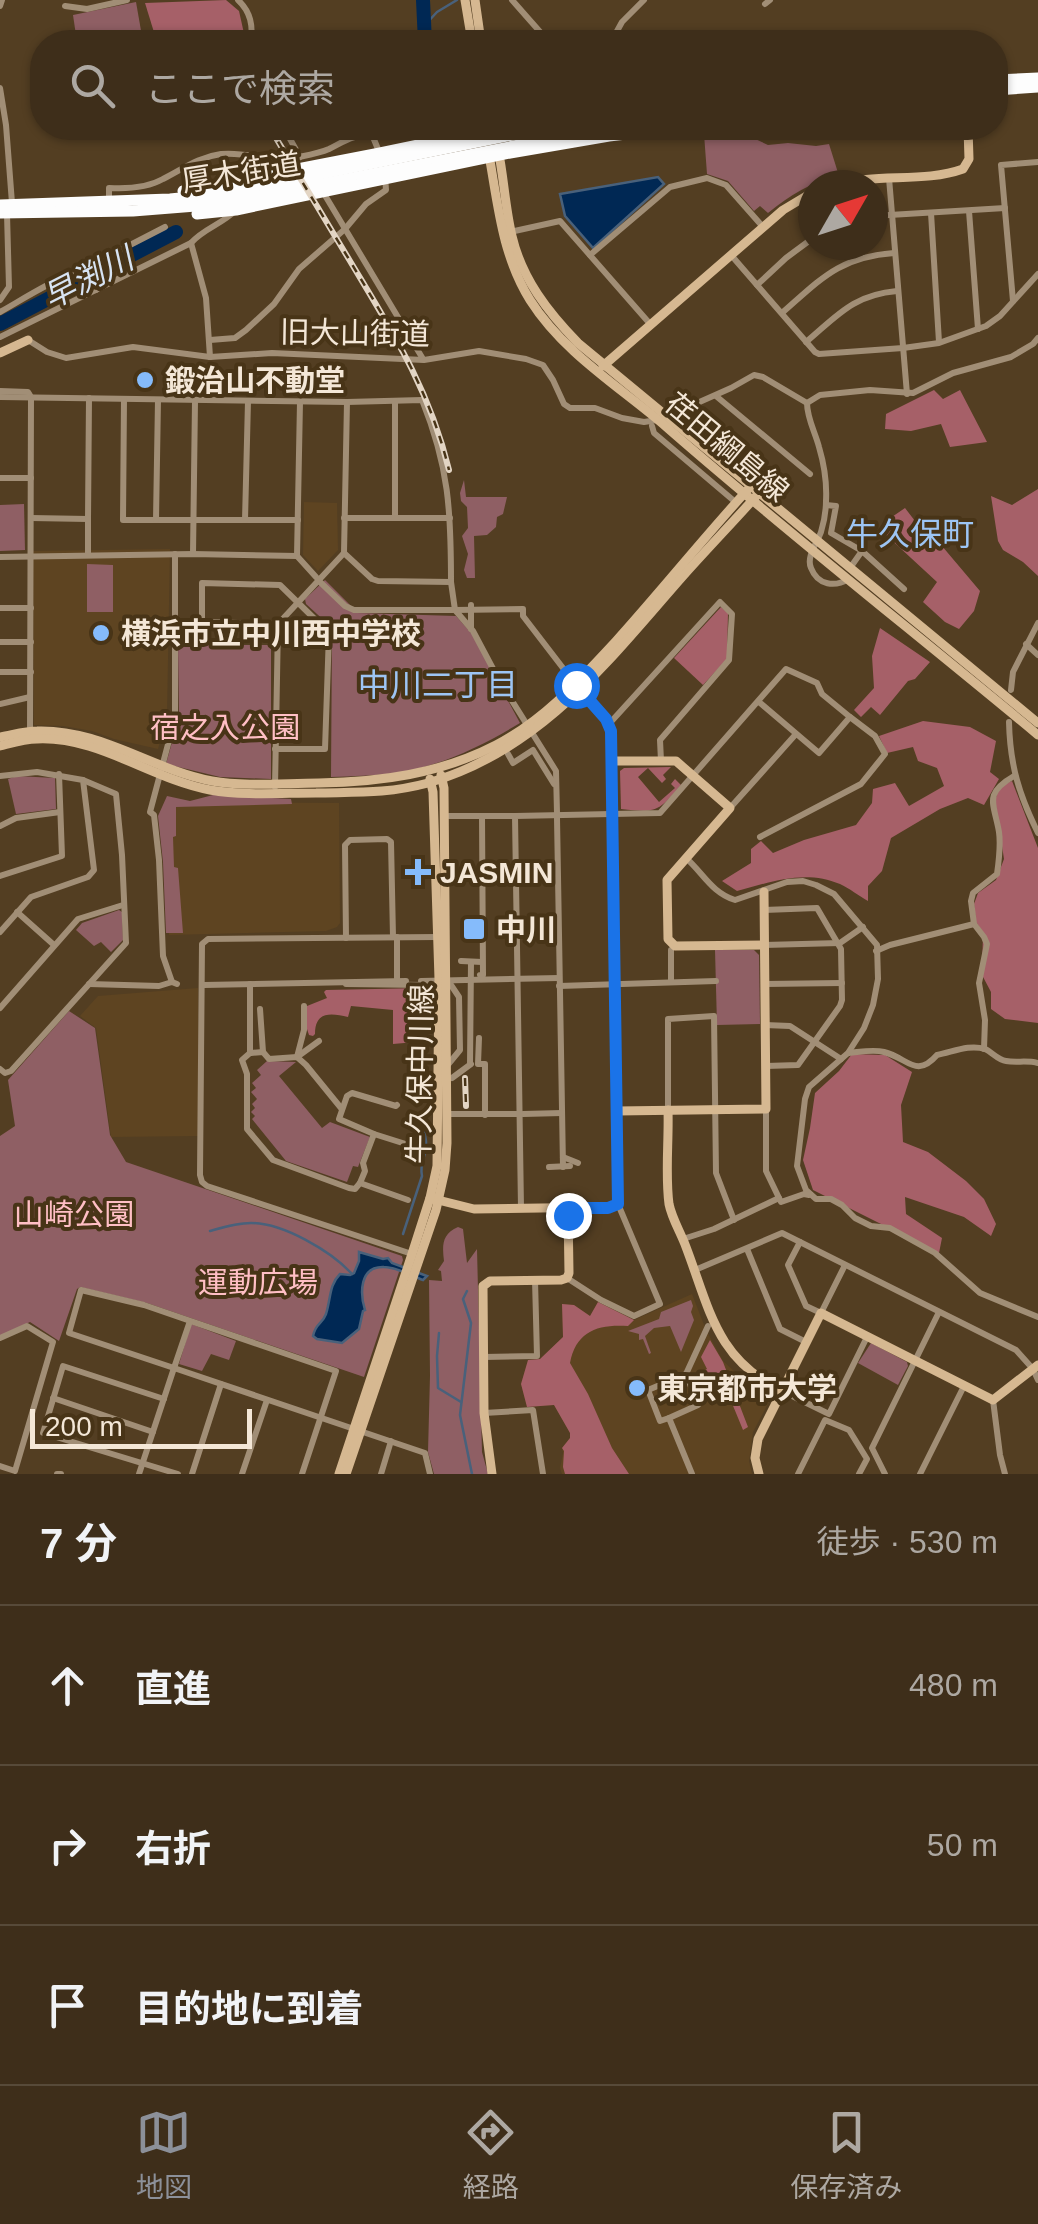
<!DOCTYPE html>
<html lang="ja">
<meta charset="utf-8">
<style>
:root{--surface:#3e2e1a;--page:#493a27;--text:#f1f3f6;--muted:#ada8a2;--line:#574a39;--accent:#8c9099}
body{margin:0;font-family:Arial,"Noto Sans JP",sans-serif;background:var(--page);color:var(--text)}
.compass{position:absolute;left:798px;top:170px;width:90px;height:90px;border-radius:50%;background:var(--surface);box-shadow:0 2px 8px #0004;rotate:51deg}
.scale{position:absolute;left:30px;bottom:25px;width:222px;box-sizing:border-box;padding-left:10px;border:5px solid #f4e7d7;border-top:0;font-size:28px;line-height:35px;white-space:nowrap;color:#f4e7d7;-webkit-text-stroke:8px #483417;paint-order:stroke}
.stop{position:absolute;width:30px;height:30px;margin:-22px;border:8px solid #1a73e8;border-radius:50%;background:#fff}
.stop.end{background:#1a73e8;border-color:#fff;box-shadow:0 2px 10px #0008}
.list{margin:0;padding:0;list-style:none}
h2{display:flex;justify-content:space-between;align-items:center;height:130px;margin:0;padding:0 40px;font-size:42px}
h2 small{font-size:32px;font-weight:400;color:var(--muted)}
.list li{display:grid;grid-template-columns:65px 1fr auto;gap:30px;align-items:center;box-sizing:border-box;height:160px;padding:0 40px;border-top:2px solid var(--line)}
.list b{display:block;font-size:38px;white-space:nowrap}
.list em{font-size:32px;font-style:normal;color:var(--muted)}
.icon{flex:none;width:55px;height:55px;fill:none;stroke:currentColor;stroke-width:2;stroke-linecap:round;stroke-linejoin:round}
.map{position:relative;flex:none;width:1038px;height:1474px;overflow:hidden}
.search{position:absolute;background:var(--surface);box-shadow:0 2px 8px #0004;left:30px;right:30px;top:30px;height:110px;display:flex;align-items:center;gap:25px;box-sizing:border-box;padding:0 35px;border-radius:40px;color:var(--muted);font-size:38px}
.sheet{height:610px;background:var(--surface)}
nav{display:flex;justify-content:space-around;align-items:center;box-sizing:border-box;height:140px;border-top:2px solid var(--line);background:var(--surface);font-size:28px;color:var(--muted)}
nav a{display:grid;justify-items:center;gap:5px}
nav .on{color:var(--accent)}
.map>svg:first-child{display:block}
.built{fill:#5e4421}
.green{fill:#8f5f64}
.forest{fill:#a66068}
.water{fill:#002854;stroke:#49617b;stroke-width:2.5}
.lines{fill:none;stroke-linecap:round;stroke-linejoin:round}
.stream{stroke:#49617b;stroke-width:2.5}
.river{stroke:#002854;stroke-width:14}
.street{stroke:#a18e76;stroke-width:6}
.secondary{stroke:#d6b891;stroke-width:9}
.highway{stroke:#fdfdfd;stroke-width:11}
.rail-casing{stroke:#e3d5c4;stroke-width:6}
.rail{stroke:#483417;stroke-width:2.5;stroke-dasharray:8;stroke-linecap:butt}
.route{stroke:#1a73e8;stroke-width:12}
.poi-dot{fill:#85bbfb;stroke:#483417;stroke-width:4}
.labels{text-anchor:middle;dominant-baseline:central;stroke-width:8;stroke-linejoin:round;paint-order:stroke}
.street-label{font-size:30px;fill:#f4e7d7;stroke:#483417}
.poi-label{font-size:30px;font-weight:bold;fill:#f4e7d7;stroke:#483417;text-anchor:start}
.park-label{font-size:30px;fill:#ffbfc5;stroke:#483417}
.water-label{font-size:32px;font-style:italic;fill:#d7e3f2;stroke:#483417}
.neighbourhood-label{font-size:32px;fill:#9dc5f4;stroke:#483417}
</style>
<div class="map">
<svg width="1038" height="1474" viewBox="0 0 1038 1474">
<rect width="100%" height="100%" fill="#533e22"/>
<g class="built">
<polygon points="304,502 337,503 338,550 318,571 303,555"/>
<polygon points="170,549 167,715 158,749 114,739 92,731 63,726 34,725 33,551"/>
<polygon points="170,798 181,802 339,803 340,923 337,927 326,931 169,935 167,870"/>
<polygon points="198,988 198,1136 111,1137 96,1028 80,1016 98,996"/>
<polygon points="692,1294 706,1330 723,1361 756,1391 771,1398 753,1432 749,1461 752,1474 562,1474 560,1468 563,1453 562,1448 570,1438 570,1433 554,1405 527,1407 521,1384 528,1360 540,1359 563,1337 562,1304 574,1305 590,1316 598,1302 634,1320"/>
</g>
<g class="green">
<polygon points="136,2 143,42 77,42 73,15"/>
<path d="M750 128 751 137 768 145 788 143 816 146 829 144 839 176C811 182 790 195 768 213L760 206 754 211 728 181 707 174 704 134Z"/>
<polygon points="464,480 466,497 507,497 503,514 497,517 496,527 487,535 474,536 475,578 467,578 464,570 468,554 462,536 468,528 467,507 461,501 460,493"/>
<polygon points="24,504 25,550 0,551 0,505"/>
<polygon points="87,564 113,565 113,612 87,612"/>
<path d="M325 580 358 613 456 616 472 634 520 723C482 746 439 767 395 773 374 776 352 776 331 777L332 634 328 624 306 604 305 599Z"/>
<polygon points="178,645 271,645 271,779 220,777 166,764 179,717"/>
<polygon points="17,776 55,778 56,809 16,814 8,779"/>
<polygon points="213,795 291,799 292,804 176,807 176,836 173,837 174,867 178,868 183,933 166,933 163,862 158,816 167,796 190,801"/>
<polygon points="119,910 122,912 123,940 111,952 101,942 94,946 76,930 82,923"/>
<polygon points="715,950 754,950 759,955 760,1024 717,1025"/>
<polygon points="69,1011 95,1028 110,1135 126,1162 402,1256 403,1260 364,1377 147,1303 80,1287 77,1289 59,1341 30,1322 0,1336 0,1136 15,1126 8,1080"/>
<polygon points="267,1061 296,1062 279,1076 322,1128 330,1122 370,1137 358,1167 353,1166 347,1182 286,1161 252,1119 255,1116 251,1112 255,1108 252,1104 257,1099 251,1092 256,1088 252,1083 261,1075 257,1070"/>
<path d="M458 1227 463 1229 467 1263 477 1249 482 1452 488 1474H434L428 1452 430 1376 429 1280 442 1281 441 1271 438 1270 444 1261C442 1245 442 1234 458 1227Z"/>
<polygon points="691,1300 693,1306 691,1312 694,1320 681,1352 670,1326 654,1328 645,1336 651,1353 649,1354 643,1339 639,1340 639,1334 628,1331 659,1319 661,1312"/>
<polygon points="191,1324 236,1341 229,1360 211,1354 202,1371 179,1364"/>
<polygon points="871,1343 907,1362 908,1366 898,1385 858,1363"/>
</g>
<g class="forest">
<polygon points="226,0 239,11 245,38 235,42 157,42 145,3"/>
<polygon points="934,390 943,399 960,390 987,442 950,447 941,424 911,431 885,429 886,414"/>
<polygon points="1038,489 1038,576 1023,562 1003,550 998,541 991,496 1012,505"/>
<polygon points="905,508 915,521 931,533 980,591 974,611 959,629 945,622 923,602 937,582 885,534 886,521"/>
<polygon points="721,607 728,613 727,659 703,685 674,658"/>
<polygon points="880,628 930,662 915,679 908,681 880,715 871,707 861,717 854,710 874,688 872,656"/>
<path d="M923 721 970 727 996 741 990 772 999 779 984 805 968 798 940 809 891 838 882 871 868 886V901C859 896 849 888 840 884 805 869 771 882 737 891L722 881 751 863V849L761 841 773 853 804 840 856 825 872 803 873 789 895 783 909 806 944 786 937 768 918 761 913 747 887 753 879 736Z"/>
<path d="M671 767 663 775 666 779 662 783 648 768 638 777 659 802 675 788 671 784 675 779 681 785C658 812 657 813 621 809L620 771 624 768Z"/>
<polygon points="1012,781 1038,848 1038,1023 1005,1019 991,1009 991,992 982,975 983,932 976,922 974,904 978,893 996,880 1004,859 995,800 1000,786"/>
<path d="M423 988V1006L418 1008C412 1019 418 1029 427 1035V1041L393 1044V1010L351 1006 348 1017C331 1013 315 1011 315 1034L313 1036 309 1035 307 1029V1006L327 998 324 992 326 990Z"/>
<polygon points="852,1054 885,1055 912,1072 901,1105 903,1142 928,1152 966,1181 984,1199 996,1224 991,1236 964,1217 905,1197 906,1214 942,1238 939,1253 813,1190 803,1160 810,1128 815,1093 839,1071"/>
<path d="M598 1302 634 1320 628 1326C598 1324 576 1331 570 1363L588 1394 612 1448 629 1474H565L563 1467 564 1451 562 1448 570 1438V1433L554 1405 527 1407 521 1384 528 1360 540 1359 563 1337 562 1304 574 1305 590 1316Z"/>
<polygon points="710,1340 723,1362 748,1427 743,1430 722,1379 702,1387 697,1374 707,1369 701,1357"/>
</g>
<g class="water">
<polygon points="658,177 664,184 593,248 565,216 560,194"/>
<path d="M359 1252 383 1259 388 1258 392 1263 427 1276 423 1280C411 1276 397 1267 384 1267 359 1266 360 1294 365 1310L363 1311 359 1329 342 1343 317 1339 313 1336C316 1322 322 1325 326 1314 331 1298 329 1285 340 1274L350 1275 354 1273 359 1261Z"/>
</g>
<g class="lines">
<g class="stream">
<polyline points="425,25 437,12 457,0"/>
<polyline points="354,334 381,320"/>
<path d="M210 1231C224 1227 237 1223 251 1223 283 1223 331 1251 352 1274"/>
<path d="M403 1234 422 1176C418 1158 433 1152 422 1127"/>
<polyline points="467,1291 463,1299 471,1323 460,1415 472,1474"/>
<polyline points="439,1333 437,1356 438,1388 461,1402"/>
</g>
<g class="river">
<polyline points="423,0 425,42"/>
<polyline points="377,131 381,128"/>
<polyline points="0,324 176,232"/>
</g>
<g class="street">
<path d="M238 0C251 12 253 26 251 42"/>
<polyline points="512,0 549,42"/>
<polyline points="765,4 770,0"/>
<polyline points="0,6 2,0"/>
<polyline points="65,6 87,9 127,0"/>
<polyline points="611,42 622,22 644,0"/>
<polyline points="0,88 6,125 12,203"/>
<polyline points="284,128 300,157"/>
<polyline points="889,178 907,394"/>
<polyline points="323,192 423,359"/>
<path d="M109 200V188C127 189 147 188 163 179 183 169 198 157 221 154 249 151 272 164 299 157 309 155 320 153 329 149 345 141 355 133 373 137L380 154"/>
<polyline points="969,211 978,329"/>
<polyline points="931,213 939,342"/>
<polyline points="873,216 1005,208"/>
<polyline points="510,232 560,221 651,325"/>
<path d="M191 243C203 229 222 224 235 211"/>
<polyline points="590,255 670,187 707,178 726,185 763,227"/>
<polyline points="731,255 815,352 819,354 903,348 939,343 986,326 1000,316 1038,274"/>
<polyline points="85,267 96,290"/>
<polyline points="757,285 786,258 813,238"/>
<polyline points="0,300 9,287 7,214"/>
<polyline points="1013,301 1001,165 1038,162"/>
<path d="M0 312C15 304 55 278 68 277L165 227"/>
<path d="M782 313C821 279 839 257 894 253"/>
<polyline points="0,337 191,243 206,298 210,357"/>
<polyline points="28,340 47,352 66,358 133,347 210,357 272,353 424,360 479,351 526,359 543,365 553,380 564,404 570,408 595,408 622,418 644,422 657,420"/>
<polyline points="210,340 235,338 246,330 274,304 299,269 345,229 366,204 386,190 385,176"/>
<path d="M806 342C838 315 853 295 897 291"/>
<polyline points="0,391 28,392 31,397"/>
<polyline points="716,396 810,474"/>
<path d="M0 397 347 402 422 400C449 467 451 511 451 582L378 581 372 579 344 553"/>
<polyline points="124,399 123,520 298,520"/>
<polyline points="395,401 395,518"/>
<polyline points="807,403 820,395 870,390 913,393 953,373 1011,357 1033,344 1038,338"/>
<path d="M807 403C807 418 815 432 819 447 824 464 827 483 826 501 826 511 824 522 821 532 817 543 806 557 811 568 818 586 835 587 849 579"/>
<polyline points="669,418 677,412 731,388 754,375 763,377 807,403"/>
<polyline points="652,426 654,433 733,500"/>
<polyline points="0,478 31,478"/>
<polyline points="826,505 836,506 831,533 862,551"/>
<polyline points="31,518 88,519 89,398"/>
<polyline points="344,518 450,518"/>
<polyline points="88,519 88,555"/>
<polyline points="156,520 158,400"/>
<polyline points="245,520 248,401"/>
<polyline points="193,554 195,401"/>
<polyline points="297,556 300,402"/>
<polyline points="0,557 193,554 297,556 316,577"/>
<polyline points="850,568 862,551 904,589"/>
<polyline points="320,582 345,606 354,610 455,610 473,631 499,680 556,771 557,813"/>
<polyline points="451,582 455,610 523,609 523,616 576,685"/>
<polyline points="0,608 31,608"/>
<polyline points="471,629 471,605"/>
<polyline points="0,642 31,642"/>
<polyline points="1026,644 1038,655"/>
<polyline points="0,672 31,672"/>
<polyline points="1011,690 1013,672 1038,623"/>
<polyline points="0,704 30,697"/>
<path d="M1009 722C1010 765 1019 795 1038 833"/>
<polyline points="609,724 720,602 732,614 729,660 660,740 661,761"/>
<polyline points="30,731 31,398"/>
<polyline points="275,749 325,749 329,633 280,585 202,583 202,622 278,624"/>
<polyline points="508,754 513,763 533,750 554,784"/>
<polyline points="0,776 37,772 83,780 94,870 88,877 31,897 0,932"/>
<polyline points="275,787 278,624 344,553 347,402"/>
<polyline points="730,808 796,734"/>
<polyline points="449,816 515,816"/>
<polyline points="557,818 563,1167"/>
<polyline points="0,826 16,818 60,812"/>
<polyline points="760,837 861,784 885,754 875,736 850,717"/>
<path d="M686 858C703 873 712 893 735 900L787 882 803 881 816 885 834 894 877 945 878 979 873 1005 864 1028 848 1053 809 1087 805 1099 797 1166 806 1190 816 1199H831L842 1205 855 1218 871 1226 890 1228 935 1253 980 1293 1038 1317"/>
<polyline points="0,876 62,856 59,774"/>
<polyline points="764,910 817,908 841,949 842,1000 840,1006 798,1065 766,1066"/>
<polyline points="17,912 54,945"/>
<polyline points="397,937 397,981"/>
<polyline points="346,938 345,845 350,840 387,839 391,842 393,937"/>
<polyline points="764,945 840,943 863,927"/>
<polyline points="671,950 671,982"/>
<polyline points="876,951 890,945 974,924"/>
<polyline points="461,961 482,962"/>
<polyline points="481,977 480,975 483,975 482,816"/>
<polyline points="421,981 559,978"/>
<polyline points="172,982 163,956 159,860 154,815 150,812 175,718 175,554"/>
<polyline points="89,984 159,986 172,982 177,984"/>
<polyline points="250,984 250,1053 242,1060 247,1074 247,1129 273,1160 349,1188 355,1189 360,1183 408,1200"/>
<polyline points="346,984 425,985"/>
<polyline points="765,984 842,983"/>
<polyline points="204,985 406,981"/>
<polyline points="559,986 716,981"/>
<polyline points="0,1008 78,919 123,905"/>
<polyline points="260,1009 263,1052"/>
<polyline points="765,1025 790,1026 841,1059"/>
<polyline points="479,1038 478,1064 485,1064 485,1115"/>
<path d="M984 1049 985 1020 979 983 987 944 984 937 974 924 971 901 973 893 997 874C999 860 1001 846 999 832 994 803 983 794 1014 776"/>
<polyline points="251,1053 263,1052 269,1059 297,1057 306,1065 341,1108"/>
<path d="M849 1053C860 1052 873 1049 884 1052 908 1058 916 1079 937 1055 953 1052 969 1044 985 1049 992 1052 998 1060 1006 1061 1016 1063 1027 1060 1038 1063"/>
<polyline points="297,1057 304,1030 304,1006"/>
<polyline points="297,1057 319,1041"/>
<polyline points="470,1064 471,962"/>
<polyline points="446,1067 460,1050 459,997 447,979"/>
<polyline points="0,1069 5,1073 11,1071 126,943 122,855 116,794 83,780"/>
<polyline points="452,1078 471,1064"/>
<polyline points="397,1105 396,1106 352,1093 347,1096 339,1119 374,1134 412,1146"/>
<polyline points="668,1110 668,1019 714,1016 716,1173 734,1220"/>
<polyline points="451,1114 517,1114"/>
<polyline points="523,1114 562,1113"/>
<polyline points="563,1157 578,1163"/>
<polyline points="549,1167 570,1166"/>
<polyline points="360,1183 365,1171 363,1163 374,1134"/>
<polyline points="779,1198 781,1202 804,1194 809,1195"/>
<polyline points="521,1208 515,816 660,813 786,669 817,683 822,694 850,717 819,753 759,702"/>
<polyline points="683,1239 714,1229 779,1198 766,1171 766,1109"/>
<polyline points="800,1242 788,1265 806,1306 821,1313 845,1265"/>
<polyline points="747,1249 780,1329 806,1342"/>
<polyline points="412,1254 207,1186 202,1182 200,1175 202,944 208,939 438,937"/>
<polyline points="695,1270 782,1233 1016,1350 1033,1369 1038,1380"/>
<polyline points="567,1278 601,1300 634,1316 660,1304 618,1204"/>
<polyline points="190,1321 174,1368 69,1333 81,1290 144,1305 336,1371 302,1474"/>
<polyline points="0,1338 27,1326 53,1342 15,1471 0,1466"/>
<polyline points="484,1357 537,1356 535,1280"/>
<polyline points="782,1391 829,1414 867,1337"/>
<polyline points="53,1398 153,1432"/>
<polyline points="164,1399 63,1366 43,1433 178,1474"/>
<polyline points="993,1400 1000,1455 1005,1474"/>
<polyline points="484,1413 533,1410 543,1474"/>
<polyline points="669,1418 660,1421 648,1390 686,1374"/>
<polyline points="57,1474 61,1474"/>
<polyline points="139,1474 174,1368 425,1453 430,1474"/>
<polyline points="192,1474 221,1384"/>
<polyline points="242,1474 267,1400"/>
<polyline points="381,1474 391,1441"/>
<polyline points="692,1474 669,1418 698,1405 686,1374 708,1326"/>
<polyline points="798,1474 825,1420 849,1430 867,1459 859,1474"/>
<polyline points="885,1474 872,1448 939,1312"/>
<polyline points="920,1474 964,1386"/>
</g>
<g class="secondary">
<polyline points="465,0 472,42"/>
<polyline points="475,0 481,42"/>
<path d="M498 149C504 178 505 207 512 236 522 279 548 312 578 343L1038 723"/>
<path d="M489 155C498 205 502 255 530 300 563 352 617 385 663 424 785 531 913 631 1038 735"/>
<path d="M836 185C877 173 924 183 963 169L969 159 968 128"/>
<polyline points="0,353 28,340"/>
<polyline points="603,366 783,210 813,192"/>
<path d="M0 737C12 735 25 731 37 731 101 729 150 769 212 781 246 787 284 783 319 783 380 782 440 774 496 745 544 720 579 681 616 641 662 590 705 536 751 486"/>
<path d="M0 746C12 743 25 739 37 739 98 736 151 779 210 790 244 796 281 793 316 793 357 792 387 794 428 783 542 750 608 661 683 576 708 548 734 521 759 493"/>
<polyline points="611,761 676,761 730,808 667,880 668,939 675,946 764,945"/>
<path d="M668 1110C669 1141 665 1174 669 1204 672 1219 681 1233 686 1247 710 1310 716 1359 782 1391"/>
<polyline points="617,1111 766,1109 764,892"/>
<polyline points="430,1198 474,1209 608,1207 618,1204 611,731 606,719 579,689"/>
<polyline points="339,1474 412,1254 430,1198 437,1166 439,979 433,792 430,779"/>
<polyline points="346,1474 436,1210 445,1170 447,1143 444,788 441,775"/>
<polyline points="492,1474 484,1413 483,1286 490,1281 561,1280 567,1278 569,1273 568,1208"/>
<polyline points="759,1474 755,1458 758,1439 821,1313 993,1400 1038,1365"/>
</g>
<g class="highway">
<polyline points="996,80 1038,78"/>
<polyline points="996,90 1038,87"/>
<polyline points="183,191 380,153 500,128"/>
<polyline points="0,205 170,199 221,194 547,128"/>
<polyline points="0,213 133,211 221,204 605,128"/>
<polyline points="197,214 236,210 510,153 609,136 678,128"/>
</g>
<defs>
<g id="rail">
<path d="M270 128C296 172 323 216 350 261 392 331 429 388 449 470"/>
<polyline points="465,1078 466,1106"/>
</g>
</defs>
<use href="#rail" class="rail-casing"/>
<use href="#rail" class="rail"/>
</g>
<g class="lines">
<polyline class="route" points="568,1215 568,1208 608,1208 618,1204 611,731 606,719 576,685"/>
</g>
<g class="poi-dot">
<circle cx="145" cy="380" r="10"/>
<circle cx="101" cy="633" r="10"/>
<path d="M413 857h10v10h10v10h-10v10h-10v-10h-10v-10h10z"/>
<rect x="462" y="917" width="24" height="24" rx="5"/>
<circle cx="637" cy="1388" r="10"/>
</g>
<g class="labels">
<g class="street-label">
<text transform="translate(241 172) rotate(-9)">厚木街道</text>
<text transform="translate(355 333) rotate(1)">旧大山街道</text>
<text transform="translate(727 447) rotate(40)">荏田綱島線</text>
<text transform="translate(420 1074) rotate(-89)">牛久保中川線</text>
</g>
<g class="poi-label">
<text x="165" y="380">鍛治山不動堂</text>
<text x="121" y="633">横浜市立中川西中学校</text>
<text x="440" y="872">JASMIN</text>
<text x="496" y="929">中川</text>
<text x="657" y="1388">東京都市大学</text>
</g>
<g class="park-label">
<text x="225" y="727">宿之入公園</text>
<text x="74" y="1214">山崎公園</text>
<text x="258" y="1282">運動広場</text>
</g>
<g class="water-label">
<text transform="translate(88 278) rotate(-27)">早渕川</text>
</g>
<g class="neighbourhood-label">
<text x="910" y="534">牛久保町</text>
<text x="438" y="685">中川二丁目</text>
</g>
</g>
</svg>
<svg class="compass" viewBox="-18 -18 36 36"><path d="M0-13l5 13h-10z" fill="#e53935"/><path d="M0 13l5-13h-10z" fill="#ada8a2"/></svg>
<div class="scale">200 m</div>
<div class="stop" style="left:576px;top:685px"></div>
<div class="stop end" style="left:568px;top:1215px"></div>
<div class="search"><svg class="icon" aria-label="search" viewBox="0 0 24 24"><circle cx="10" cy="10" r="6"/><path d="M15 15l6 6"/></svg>ここで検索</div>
</div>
<section class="sheet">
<h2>7 分<small>徒歩 · 530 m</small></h2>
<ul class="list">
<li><svg class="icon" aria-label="ahead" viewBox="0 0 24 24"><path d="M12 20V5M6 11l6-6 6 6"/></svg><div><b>直進</b></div><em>480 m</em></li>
<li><svg class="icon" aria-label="right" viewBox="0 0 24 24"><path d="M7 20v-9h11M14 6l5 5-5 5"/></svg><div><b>右折</b></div><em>50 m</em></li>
<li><svg class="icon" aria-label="arrive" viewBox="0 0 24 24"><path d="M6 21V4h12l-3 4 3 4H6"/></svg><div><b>目的地に到着</b></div></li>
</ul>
</section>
<nav>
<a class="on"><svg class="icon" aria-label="map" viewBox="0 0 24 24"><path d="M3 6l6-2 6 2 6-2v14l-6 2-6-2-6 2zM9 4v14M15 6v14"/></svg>地図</a>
<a><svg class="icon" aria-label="directions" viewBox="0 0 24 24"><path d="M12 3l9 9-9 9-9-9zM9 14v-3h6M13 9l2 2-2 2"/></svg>経路</a>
<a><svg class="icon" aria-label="saved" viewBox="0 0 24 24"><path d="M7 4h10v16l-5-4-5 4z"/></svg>保存済み</a>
</nav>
